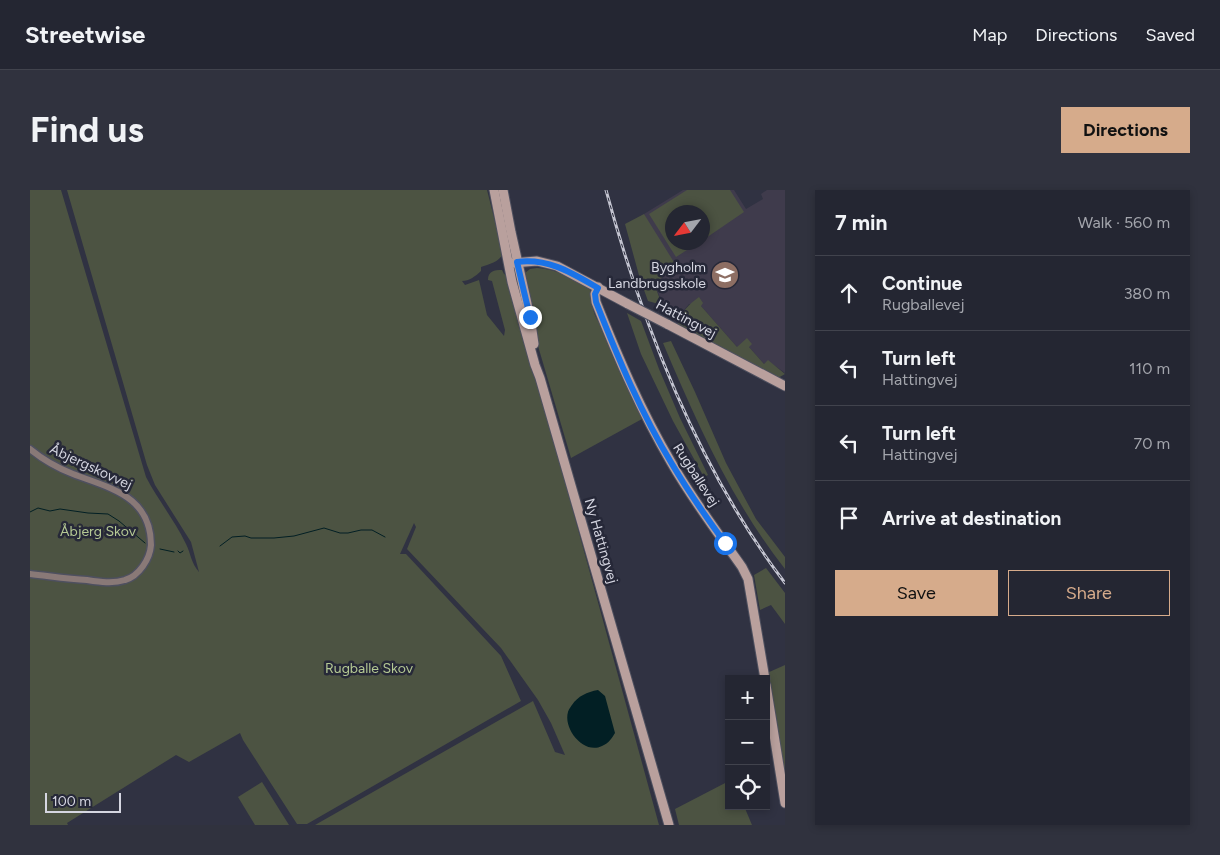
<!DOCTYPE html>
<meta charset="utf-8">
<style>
:root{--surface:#242632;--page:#30323e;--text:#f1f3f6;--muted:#a3a5ac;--line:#41434d;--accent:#d6ab8b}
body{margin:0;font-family:Figtree,sans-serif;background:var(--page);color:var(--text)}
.controls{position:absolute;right:15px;bottom:15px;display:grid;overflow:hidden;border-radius:0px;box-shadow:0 2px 8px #0003}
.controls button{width:45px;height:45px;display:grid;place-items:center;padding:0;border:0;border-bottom:1px solid var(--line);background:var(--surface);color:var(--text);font:25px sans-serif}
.compass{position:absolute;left:635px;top:15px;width:45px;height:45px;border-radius:50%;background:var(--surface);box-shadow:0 2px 8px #0003;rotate:238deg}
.scale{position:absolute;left:15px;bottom:12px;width:76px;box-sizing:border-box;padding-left:5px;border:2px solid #d5d6e1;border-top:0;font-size:14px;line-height:18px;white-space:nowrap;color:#d5d6e1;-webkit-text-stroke:4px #262838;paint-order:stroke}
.stop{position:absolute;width:15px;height:15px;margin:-11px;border:4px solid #1a73e8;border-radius:50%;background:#fff}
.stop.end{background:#1a73e8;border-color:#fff;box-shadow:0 1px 5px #0008}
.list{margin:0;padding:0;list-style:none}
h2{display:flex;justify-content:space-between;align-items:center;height:65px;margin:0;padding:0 20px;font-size:21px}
h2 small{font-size:16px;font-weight:400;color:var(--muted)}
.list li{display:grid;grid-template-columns:32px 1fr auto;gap:15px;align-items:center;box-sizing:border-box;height:75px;padding:0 20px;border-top:1px solid var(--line)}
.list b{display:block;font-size:19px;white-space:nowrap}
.list p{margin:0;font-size:16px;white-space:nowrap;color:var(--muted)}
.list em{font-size:16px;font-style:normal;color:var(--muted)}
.actions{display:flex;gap:10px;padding:15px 20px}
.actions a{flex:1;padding:11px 0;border:1px solid var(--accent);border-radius:0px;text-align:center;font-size:18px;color:var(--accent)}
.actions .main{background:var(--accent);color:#111}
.icon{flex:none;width:28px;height:28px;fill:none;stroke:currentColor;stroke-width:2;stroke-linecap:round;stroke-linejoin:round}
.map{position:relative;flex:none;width:755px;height:635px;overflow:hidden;border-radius:0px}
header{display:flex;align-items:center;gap:30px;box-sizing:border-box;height:70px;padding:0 25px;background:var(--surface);border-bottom:1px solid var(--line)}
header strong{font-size:24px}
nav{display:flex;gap:28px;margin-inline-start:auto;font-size:18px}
.intro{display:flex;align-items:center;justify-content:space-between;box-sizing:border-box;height:120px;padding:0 30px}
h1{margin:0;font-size:35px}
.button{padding:12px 22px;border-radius:0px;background:var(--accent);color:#111;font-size:18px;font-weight:700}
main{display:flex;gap:30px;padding:0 30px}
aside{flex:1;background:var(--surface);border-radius:0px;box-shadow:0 2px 8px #0003}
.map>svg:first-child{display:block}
.education{fill:#3f3b4c;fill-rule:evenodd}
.green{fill:#4c5342}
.water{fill:#021f24}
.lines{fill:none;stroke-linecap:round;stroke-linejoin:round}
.stream{stroke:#021f24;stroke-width:1}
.street-casing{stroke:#4e505f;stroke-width:9}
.secondary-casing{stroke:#4e505f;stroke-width:11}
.street{stroke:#897977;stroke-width:6}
.secondary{stroke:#b9a09d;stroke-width:9}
.rail-casing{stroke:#c4c5d1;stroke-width:3}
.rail{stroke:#262838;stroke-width:1;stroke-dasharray:4;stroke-linecap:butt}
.secondary-bridge-casing{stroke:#4e505f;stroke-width:11;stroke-linecap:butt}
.secondary-bridge{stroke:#b9a09d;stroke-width:9}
.route{stroke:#1a73e8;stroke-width:6}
.labels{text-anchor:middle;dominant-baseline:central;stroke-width:5;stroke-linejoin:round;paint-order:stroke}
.poi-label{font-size:14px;fill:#d5d6e1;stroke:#262838;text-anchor:end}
.street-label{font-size:14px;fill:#d5d6e1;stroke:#262838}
.park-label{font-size:14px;fill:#b5c994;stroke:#262838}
</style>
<header>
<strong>Streetwise</strong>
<nav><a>Map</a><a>Directions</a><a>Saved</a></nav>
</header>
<div class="intro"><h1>Find us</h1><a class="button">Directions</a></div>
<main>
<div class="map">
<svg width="755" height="635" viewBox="0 0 755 635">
<rect width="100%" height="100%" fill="#303242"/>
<path class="education" d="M653 0H704L716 19 733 9 731 4 737 0H755V183L738 171 734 174 719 157H707L671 116 659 114 651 124 648 134 637 125 624 93 614 24ZM642 22H672V52H642Z"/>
<g class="green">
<path d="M0 0H31L116 287C128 310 145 331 156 354 161 364 161 373 169 382L161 352 125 295 117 275 37 0H457L473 63C470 72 459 74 451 77V81C446 86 439 91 432 91L435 95 449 90 457 125 474 146 475 140 462 91 458 90C458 81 464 80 472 80L474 84 477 85 478 91H480L629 635H285L503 511 525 562 535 565 521 533 508 510 471 458 377 359 386 337 384 333 370 364H376L471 466 491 511 277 634H267L213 550 210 543 159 572 146 565 37 633 38 635H0Z"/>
<polygon points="657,0 700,0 714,22 673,50 672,22 642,22 642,52 668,53 646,67 619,24"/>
<polygon points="614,24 647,77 624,93 632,115 618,111 610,89 595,34"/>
<path d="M507 78C527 79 542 88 558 97 564 104 562 110 563 118 564 125 568 132 573 137L612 229 541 268 508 156 494 85 495 83 500 79Z"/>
<path d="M669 107 673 113 671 116 707 157 717 148 722 154 719 157 734 174 738 170 755 184 748 188 648 134C652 121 658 115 669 107Z"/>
<polygon points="597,123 611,131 629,179 650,228 678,285 674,287 643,231 611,164"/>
<path d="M641 151 665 202 696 273 726 329 755 367V379C702 312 666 231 633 153Z"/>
<polygon points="736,378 755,403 755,434 741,415 730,420 724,385"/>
<polygon points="755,475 755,592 737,483"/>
<polygon points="699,591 699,616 714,616 722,635 649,635 645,619"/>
<polygon points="232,592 259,635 225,635 208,607"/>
</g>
<path class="water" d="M568 500 575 506 585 543C582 548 579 553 572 556 554 565 533 539 538 522 538 521 541 516 542 515 548 506 557 502 568 500Z"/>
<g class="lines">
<g class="stream">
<polyline points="0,322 8,318 20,321 30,319 58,323 78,324 89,331 115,353"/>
<polyline points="190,356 202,347 215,346 221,348 244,348 264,346 294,338 310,343 318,343 331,340 342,340 355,347"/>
<polyline points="130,359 144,362"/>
<polyline points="148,361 150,363 153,361"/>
</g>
<defs>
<path id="street" d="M0 259C12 269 28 278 43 284 61 291 87 298 102 311 115 322 121 338 121 355 120 369 109 386 95 390 83 394 70 392 57 390 38 389 19 386 0 384"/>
<g id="secondary">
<polyline points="464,0 482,92 505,175 510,188 639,635"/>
<polyline points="473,0 481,42 500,127 504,154"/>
<polyline points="483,73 507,71 527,76 598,114"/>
<path d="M568 97 565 104 566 112C588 167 611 221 641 272 662 309 688 343 712 377L718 389 735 489"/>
<polyline points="637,134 755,196"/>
<polyline points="736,495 755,613"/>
</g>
</defs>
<use href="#street" class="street-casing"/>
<use href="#secondary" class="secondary-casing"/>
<use href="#street" class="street"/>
<use href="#secondary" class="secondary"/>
<defs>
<path id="rail" d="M576 0C613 136 669 280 755 393"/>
</defs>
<use href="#rail" class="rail-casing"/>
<use href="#rail" class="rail"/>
<defs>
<polyline id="secondary-bridge" points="598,114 637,134"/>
</defs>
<use href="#secondary-bridge" class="secondary-bridge-casing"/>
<use href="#secondary-bridge" class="secondary-bridge"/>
</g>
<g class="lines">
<path class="route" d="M500 127 487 72C519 68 542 83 568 98L565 104 566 112C588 168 611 223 642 274 658 301 676 327 695 353"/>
</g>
<defs>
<symbol id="university-disc" viewBox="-11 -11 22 22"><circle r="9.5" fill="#8d6e63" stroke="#262838"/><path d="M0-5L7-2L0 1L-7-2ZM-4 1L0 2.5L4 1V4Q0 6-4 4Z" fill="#fff"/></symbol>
</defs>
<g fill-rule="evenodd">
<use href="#university-disc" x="679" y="69" width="32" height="32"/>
</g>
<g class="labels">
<g class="poi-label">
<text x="676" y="77">Bygholm<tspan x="676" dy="16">Landbrugsskole</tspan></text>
</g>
<g class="street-label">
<text transform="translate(656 129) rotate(28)">Hattingvej</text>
<text transform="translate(61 277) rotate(25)">Åbjergskovvej</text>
<text transform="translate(666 285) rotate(57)">Rugballevej</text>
<text transform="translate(571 351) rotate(74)">Ny Hattingvej</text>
</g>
<g class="park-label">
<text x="68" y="341">Åbjerg Skov</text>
<text x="339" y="478">Rugballe Skov</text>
</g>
</g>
</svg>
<div class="controls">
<button>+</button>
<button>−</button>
<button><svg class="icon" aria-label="locate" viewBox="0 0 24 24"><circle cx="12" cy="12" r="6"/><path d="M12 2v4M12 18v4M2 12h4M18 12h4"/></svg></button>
</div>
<svg class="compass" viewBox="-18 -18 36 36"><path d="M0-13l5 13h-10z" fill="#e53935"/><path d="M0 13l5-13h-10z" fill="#a3a5ac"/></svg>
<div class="scale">100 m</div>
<div class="stop" style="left:695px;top:353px"></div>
<div class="stop end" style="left:500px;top:127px"></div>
</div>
<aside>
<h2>7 min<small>Walk · 560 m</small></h2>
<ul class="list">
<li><svg class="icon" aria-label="ahead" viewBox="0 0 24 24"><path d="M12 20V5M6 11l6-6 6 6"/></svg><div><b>Continue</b><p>Rugballevej</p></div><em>380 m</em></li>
<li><svg class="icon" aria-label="left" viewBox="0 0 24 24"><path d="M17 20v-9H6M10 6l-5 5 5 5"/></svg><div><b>Turn left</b><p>Hattingvej</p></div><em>110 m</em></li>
<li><svg class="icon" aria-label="left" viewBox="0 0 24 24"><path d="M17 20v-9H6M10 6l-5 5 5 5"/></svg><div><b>Turn left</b><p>Hattingvej</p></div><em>70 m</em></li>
<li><svg class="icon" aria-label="arrive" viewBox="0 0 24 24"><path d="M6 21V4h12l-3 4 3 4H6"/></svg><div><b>Arrive at destination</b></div></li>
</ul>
<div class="actions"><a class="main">Save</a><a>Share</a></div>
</aside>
</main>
